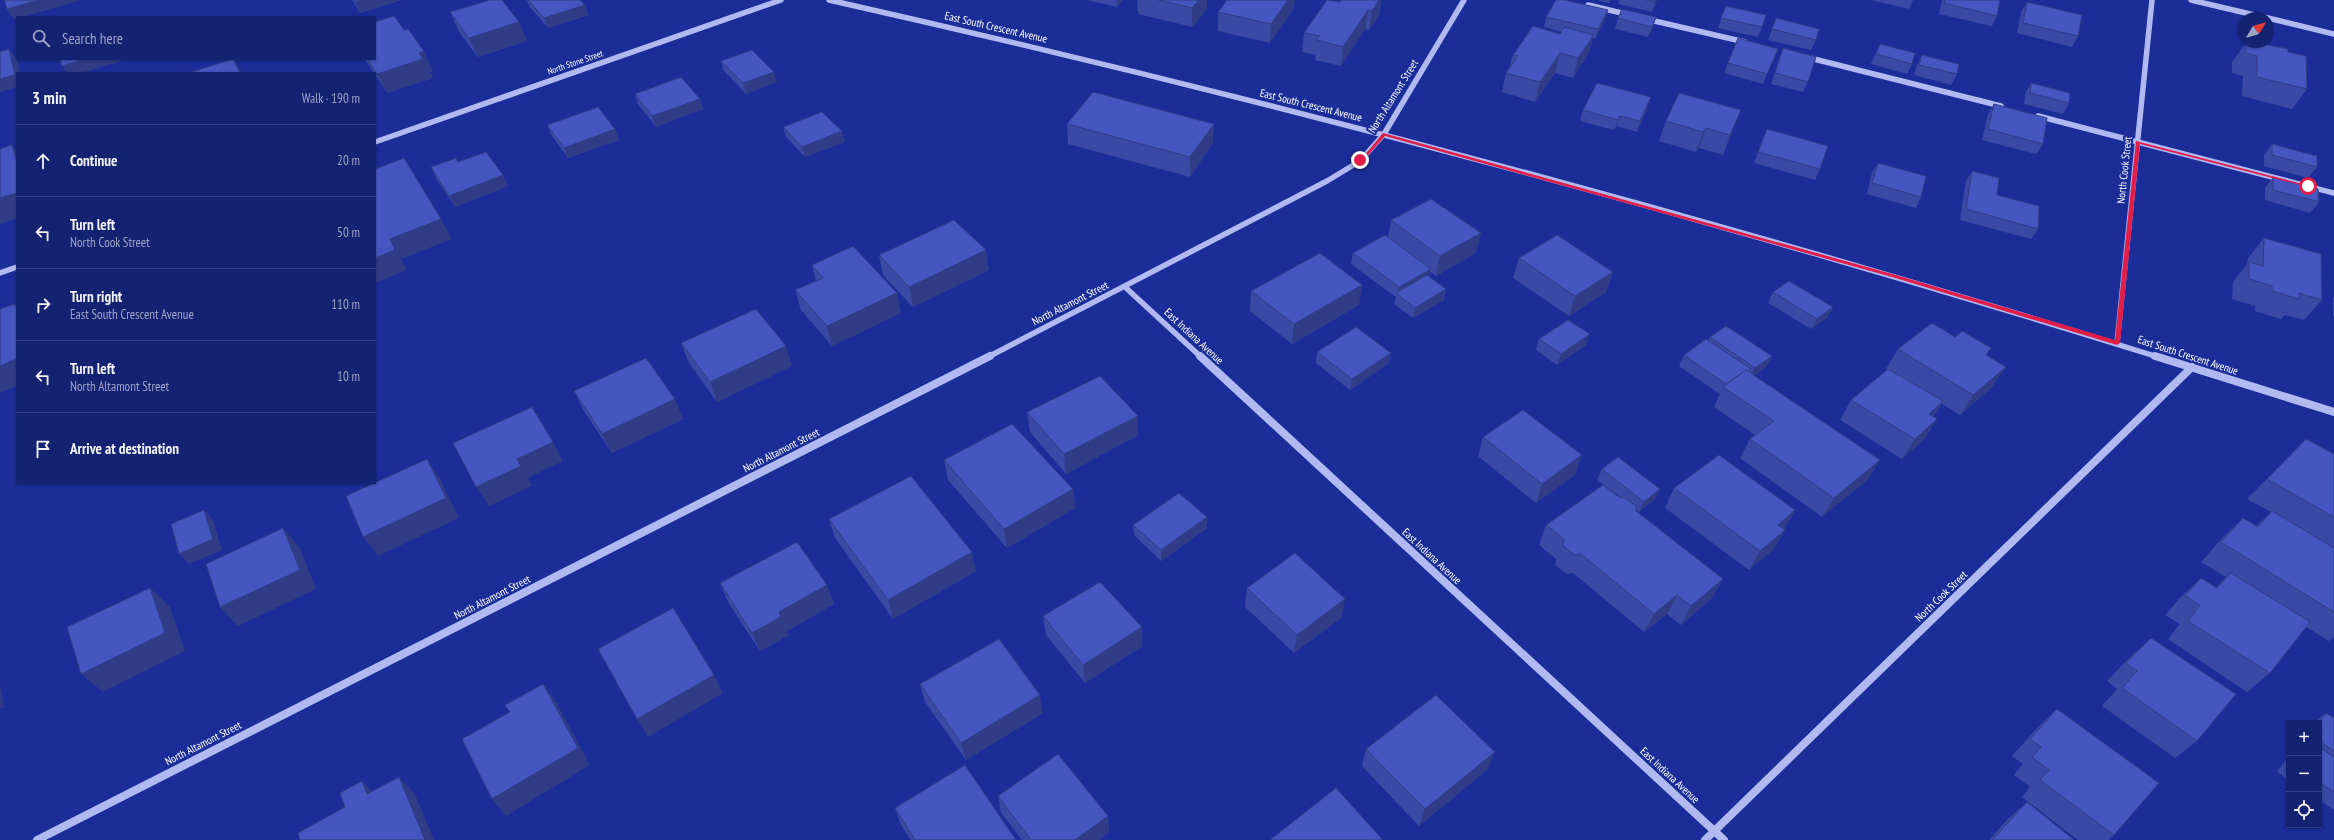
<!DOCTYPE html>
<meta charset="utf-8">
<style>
:root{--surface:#142272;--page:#212f7a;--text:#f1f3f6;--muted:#9da4c4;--line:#333f84}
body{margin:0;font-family:"PT Sans Narrow",sans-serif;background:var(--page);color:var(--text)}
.controls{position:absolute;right:12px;bottom:12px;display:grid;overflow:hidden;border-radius:0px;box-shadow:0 1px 3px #0004}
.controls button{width:36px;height:36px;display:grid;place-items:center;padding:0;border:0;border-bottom:1px solid var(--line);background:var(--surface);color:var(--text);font:20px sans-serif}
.compass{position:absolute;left:2238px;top:12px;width:36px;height:36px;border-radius:50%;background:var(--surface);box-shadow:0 1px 3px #0004;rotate:52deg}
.stop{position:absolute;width:12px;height:12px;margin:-9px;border:3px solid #e11d48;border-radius:50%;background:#fff}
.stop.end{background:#e11d48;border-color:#fff;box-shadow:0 1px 4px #0008}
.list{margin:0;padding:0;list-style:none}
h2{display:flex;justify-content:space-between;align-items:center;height:52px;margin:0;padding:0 16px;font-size:17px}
h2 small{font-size:13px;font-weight:400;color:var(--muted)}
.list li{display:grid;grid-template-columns:26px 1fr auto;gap:12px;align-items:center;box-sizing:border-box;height:72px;padding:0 16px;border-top:1px solid var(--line)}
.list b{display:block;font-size:15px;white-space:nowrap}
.list p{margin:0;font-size:13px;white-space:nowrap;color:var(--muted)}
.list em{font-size:13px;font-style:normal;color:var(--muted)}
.icon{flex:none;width:22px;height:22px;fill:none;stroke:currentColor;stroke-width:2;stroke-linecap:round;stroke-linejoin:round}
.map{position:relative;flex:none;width:2334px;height:840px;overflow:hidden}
.search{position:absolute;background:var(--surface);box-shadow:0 1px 3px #0004;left:16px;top:16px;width:360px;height:44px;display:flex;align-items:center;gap:10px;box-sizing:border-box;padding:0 14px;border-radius:0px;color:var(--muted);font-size:15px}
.panel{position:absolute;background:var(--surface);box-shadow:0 1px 3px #0004;left:16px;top:72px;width:360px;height:412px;border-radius:0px}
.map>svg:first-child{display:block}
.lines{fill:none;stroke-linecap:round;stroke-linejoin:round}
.minor-far1{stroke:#b0baf0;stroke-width:5.5}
.minor{stroke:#b0baf0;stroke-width:8}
.wall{fill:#3a4aa4}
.shaded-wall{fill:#303c86}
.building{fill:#4456bf;stroke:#303c86}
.route{fill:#e11d48}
.labels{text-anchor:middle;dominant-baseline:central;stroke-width:4;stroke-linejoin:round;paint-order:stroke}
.far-street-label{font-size:9px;fill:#fff;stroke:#1b2d98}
.street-label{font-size:11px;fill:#fff;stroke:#1b2d98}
</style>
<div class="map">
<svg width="2334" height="840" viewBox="0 0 2334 840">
<rect width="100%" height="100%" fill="#1b2d98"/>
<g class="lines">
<g class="minor-far1">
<path d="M829 0C1277 101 1720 220 2158 357"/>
<polyline points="2191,0 2267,18"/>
<polyline points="1588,5 1630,15"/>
<polyline points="2268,18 2334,34"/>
<polyline points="1646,19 1745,42"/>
<polyline points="1806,57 2001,106"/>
<polyline points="2038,116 2334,193"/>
<polyline points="375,142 781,0"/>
<polyline points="0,273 17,267"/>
<polyline points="1125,287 1201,357"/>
<polyline points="2117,343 2152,0"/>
<polyline points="988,357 1327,181 1360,161 1384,134 1464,0"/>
</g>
<g class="minor">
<polyline points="1200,356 1724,840"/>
<polyline points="2155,356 2334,412"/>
<polyline points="37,840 990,356"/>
<polyline points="1705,840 2192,367"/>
</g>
</g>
<g class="wall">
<polygon points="352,0 402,0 360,13"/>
<polygon points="527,0 580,0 589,15 548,28 529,6"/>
<polygon points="1087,0 1123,0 1117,7"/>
<polygon points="1137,0 1207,0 1207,9 1192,27 1138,14"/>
<polygon points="1341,0 1381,0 1380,14 1369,30 1365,29 1341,66 1315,60 1316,55 1302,52 1304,33 1340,2"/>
<polygon points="1597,0 1611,0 1609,3"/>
<polygon points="1620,0 1657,0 1652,12 1618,4"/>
<polygon points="1871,0 1913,0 1909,9"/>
<polygon points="1942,0 2000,0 1997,16 1992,26 1939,14"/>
<polygon points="2027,2 2078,36 2072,47 2017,33 2021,12"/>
<polygon points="1726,6 1762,27 1758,37 1718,28"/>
<polygon points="1294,8 1270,43 1218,31 1218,12"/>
<polygon points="450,12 519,22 527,41 478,57 459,32"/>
<polygon points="1546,17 1605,20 1595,39 1593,39 1588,54 1573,78 1555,73 1535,102 1502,92 1506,73 1509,68 1513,55 1560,34 1561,32 1544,27"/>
<polygon points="1656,17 1653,27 1648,37 1615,29 1618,18"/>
<polygon points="1776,18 1816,40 1811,50 1768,40"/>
<polygon points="2246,43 2261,46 2263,44 2288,52 2307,89 2292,109 2242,96 2243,76 2232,73 2232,62"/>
<polygon points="1880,44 1912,64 1907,74 1871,64"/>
<polygon points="1783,48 1808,82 1803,92 1771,84 1779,59"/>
<polygon points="1778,49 1763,84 1724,73 1728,63"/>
<polygon points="1922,55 1957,74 1951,85 1914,75 1917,65"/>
<polygon points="365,59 375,59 433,71 430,72 433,78 387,93 375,74 375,73 374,73"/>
<polygon points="721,61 777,82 746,94 724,71"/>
<polygon points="2031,83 2069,103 2063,114 2024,104 2025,94"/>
<polygon points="635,94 700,99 703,109 656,127 638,104"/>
<polygon points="1994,104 2043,144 2036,154 1982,140 1988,114"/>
<polygon points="1648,107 1637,132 1617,126 1614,130 1580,121 1583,110"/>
<polygon points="1666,121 1733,130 1723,155 1699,148 1696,152 1659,141"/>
<polygon points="1067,124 1213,143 1190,177 1068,144"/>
<polygon points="547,125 619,140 568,158 552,136"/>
<polygon points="783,127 845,142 805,157 786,137"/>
<polygon points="1767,129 1820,169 1815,180 1754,163"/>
<polygon points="2272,144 2317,167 2308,178 2264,166 2264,155"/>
<polygon points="458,162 503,175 508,186 455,207 436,178 431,167"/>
<polygon points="1878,163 1921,197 1916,208 1867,194 1872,173"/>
<polygon points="1972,171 1997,195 2038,229 2031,239 1960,220 1966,181"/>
<polygon points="2273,177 2319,202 2310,213 2265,200 2265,188"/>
<polygon points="1391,220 1476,253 1436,276 1431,272 1429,277 1444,300 1413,318 1394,304 1396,297 1351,264 1353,253 1388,238"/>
<polygon points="2264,238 2322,300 2304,320 2285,315 2281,319 2255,311 2255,306 2232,299 2233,282 2247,264 2248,258"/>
<polygon points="879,255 989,270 913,307 883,275"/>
<polygon points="1519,258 1613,272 1606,292 1569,316 1513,278"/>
<polygon points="812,265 901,313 832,346 801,310 795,290 816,281"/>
<polygon points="1251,291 1359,305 1292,344 1250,311"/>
<polygon points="1773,292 1833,307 1827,318 1811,329 1768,303"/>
<polygon points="2334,297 2334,316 2333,316 2333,298"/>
<polygon points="1710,337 1772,356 1766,367 1754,376 1880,460 1867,480 1822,517 1740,458 1750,439 1755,435 1714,407 1720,394 1679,366 1684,355 1708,341"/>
<polygon points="1539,339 1586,345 1557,365 1536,350"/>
<polygon points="681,343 792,366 717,402 689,363"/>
<polygon points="1898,349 1986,355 1992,387 1960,415 1942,404 1933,417 1937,419 1924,439 1902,459 1840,420 1851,400 1887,370 1886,369"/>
<polygon points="1317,352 1389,363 1350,390 1316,363"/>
<polygon points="574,391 683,419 612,453 584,411"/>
<polygon points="1027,412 1138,416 1138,435 1066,474 1030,432"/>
<polygon points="1483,437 1575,475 1536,503 1478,456"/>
<polygon points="2306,439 2334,454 2334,637 2329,641 2306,627 2270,673 2247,692 2168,639 2180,624 2165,615 2181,597 2201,578 2216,587 2226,577 2201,562 2223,537 2243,518 2256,526 2271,512 2247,499"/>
<polygon points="944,460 1073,489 1075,508 1007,548 948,480"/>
<polygon points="1602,469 1655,499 1639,512 1636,510 1636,511 1723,579 1712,598 1681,625 1667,614 1644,632 1573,573 1567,574 1555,565 1556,559 1539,545 1546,525 1620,497 1597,480"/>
<polygon points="1674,488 1795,510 1784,529 1785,530 1774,549 1749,570 1665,508"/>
<polygon points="1207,517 1207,528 1161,561 1134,535 1133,525"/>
<polygon points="829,519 976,571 893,619 835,538"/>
<polygon points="720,583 827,585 834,604 787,631 789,635 760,651 728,602"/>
<polygon points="1247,588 1342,617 1294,653 1245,607"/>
<polygon points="1043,616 1142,627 1142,646 1085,683 1046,635"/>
<polygon points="2151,638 2197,741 2175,758 2102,706 2117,689 2107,681 2131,656"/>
<polygon points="920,684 1043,713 966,760 925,702"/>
<polygon points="2057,709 2114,835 2108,840 2078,840 2022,797 2030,787 2014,775 2023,764 2012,756 2038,727"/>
<polygon points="2326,713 2334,718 2334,810 2319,800 2319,723 2313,723"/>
<polygon points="1366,749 1488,769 1419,826 1362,766"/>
<polygon points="2289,756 2289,780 2277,772"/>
<polygon points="998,796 1108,816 1109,832 1099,840 1022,840 1001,813"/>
<polygon points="2027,802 2074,840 1989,840 2008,819"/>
<polygon points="895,808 1016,840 911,840 901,825"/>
</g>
<g class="shaded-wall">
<polygon points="39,0 79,0 79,1 22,17 17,17 17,18 14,19 7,9"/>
<polygon points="363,0 402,0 360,13 355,2"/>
<polygon points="1117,0 1123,0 1117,7"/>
<polygon points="1199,0 1207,0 1207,9 1192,27 1192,8"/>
<polygon points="1285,0 1295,0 1294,8 1270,43 1271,24"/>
<polygon points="1379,0 1381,0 1380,14 1369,30 1372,11"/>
<polygon points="1656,0 1657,0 1652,12 1655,2"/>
<polygon points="585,5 589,15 548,28 544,18"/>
<polygon points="1368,10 1365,29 1341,66 1343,47"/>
<polygon points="1608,10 1605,20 1595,39 1598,29"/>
<polygon points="1656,17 1653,27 1648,37"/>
<polygon points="519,22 527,41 478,57 469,38"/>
<polygon points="1594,35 1588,54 1573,78 1578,58"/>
<polygon points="9,49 17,60 20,73 17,73 17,87 0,92 0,79"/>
<polygon points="424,51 433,71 430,72 433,78 387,93 377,74 419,53"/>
<polygon points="1560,53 1555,73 1535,102 1540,82"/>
<polygon points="86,59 121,59 122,61 81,73 67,73 62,66"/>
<polygon points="233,59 240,70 242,73 240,73"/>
<polygon points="774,72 777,82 746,94 743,83"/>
<polygon points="1651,97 1648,107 1637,132 1640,121"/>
<polygon points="700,99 703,109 656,127 652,116"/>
<polygon points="1741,110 1723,155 1730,135"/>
<polygon points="1620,116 1617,126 1614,130 1618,120"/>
<polygon points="1214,124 1213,143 1190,177 1190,157"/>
<polygon points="1706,128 1699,148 1696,152 1703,132"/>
<polygon points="615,129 619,140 568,158 564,148"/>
<polygon points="842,131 845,142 805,157 802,147"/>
<polygon points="12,145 17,152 17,162"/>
<polygon points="503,175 508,186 455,207 449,196"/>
<polygon points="17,193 17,218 0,224 0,198"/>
<polygon points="441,219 452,239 401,259 407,270 375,283 375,258 390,239"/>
<polygon points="1481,233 1476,253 1436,276 1440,256"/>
<polygon points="986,250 989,270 913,307 909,287"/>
<polygon points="1431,269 1429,279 1398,294 1399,287"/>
<polygon points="1613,272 1606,292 1569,316 1575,296"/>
<polygon points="1362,285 1359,305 1292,344 1294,324"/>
<polygon points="1446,289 1444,300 1413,318 1415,308"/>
<polygon points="897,293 901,313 832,346 827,326"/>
<polygon points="1833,307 1827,318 1811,329 1817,319"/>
<polygon points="1590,334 1586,345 1557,365 1561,354"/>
<polygon points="786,346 792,366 717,402 710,382"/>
<polygon points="1391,353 1389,363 1350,390 1352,379"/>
<polygon points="1772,356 1766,367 1750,378 1755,368"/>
<polygon points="17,359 17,386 0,393 0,366"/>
<polygon points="2006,367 1992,387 1960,415 1973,395"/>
<polygon points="675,399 683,419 612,453 602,434"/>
<polygon points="1943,401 1930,421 1929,414"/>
<polygon points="1138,416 1138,435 1066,474 1064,454"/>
<polygon points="1937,419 1924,439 1902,459 1915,439"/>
<polygon points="553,442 563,461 528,478 532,486 489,506 476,487 517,459"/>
<polygon points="1582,455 1575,475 1536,503 1542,484"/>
<polygon points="427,459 440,479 459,518 378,556 363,537"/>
<polygon points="1880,460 1867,480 1822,517 1834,498"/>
<polygon points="1073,489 1075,508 1007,548 1004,529"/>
<polygon points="1660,489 1655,499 1639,512 1644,502"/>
<polygon points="204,510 213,520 222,550 189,564 179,554"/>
<polygon points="1795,510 1784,530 1778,525"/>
<polygon points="1207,517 1207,528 1161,561 1161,550"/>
<polygon points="283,528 300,548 316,589 238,626 220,607"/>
<polygon points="1785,530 1774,549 1749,570 1760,551"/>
<polygon points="972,552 976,571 893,619 888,600"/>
<polygon points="1723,579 1712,598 1681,625 1691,606"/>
<polygon points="827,585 834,604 787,631 789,635 760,651 752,633 779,612"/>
<polygon points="150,588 170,607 185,651 103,692 81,674"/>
<polygon points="1677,595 1667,614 1644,632 1654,614"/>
<polygon points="1345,599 1342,617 1294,653 1297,635"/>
<polygon points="1142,627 1142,646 1085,683 1083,665"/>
<polygon points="714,675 723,693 648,737 637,719"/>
<polygon points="0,684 4,707 0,708"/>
<polygon points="543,684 556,702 590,765 506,816 492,799"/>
<polygon points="1040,695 1043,713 966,760 961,743"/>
<polygon points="1495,752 1488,769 1419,826 1425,809"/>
<polygon points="399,777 415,794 434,840 425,840"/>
<polygon points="362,781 379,798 367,794"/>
<polygon points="1108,816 1109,832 1099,840 1075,840"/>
</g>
<g class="building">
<polygon points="4,0 39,0 7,9"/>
<polygon points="353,0 363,0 355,2"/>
<polygon points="490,0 502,0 519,22 469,38 450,12"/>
<polygon points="528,0 580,0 585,5 544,18"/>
<polygon points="1158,0 1199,0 1192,8"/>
<polygon points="1227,0 1288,0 1271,24 1218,12"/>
<polygon points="1327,0 1340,2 1341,0 1379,0 1372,11 1368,10 1343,47 1317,40 1320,36 1304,33"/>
<polygon points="1556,0 1565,0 1608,10 1598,29 1546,17"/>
<polygon points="1646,0 1656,0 1655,2"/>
<polygon points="1945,0 2000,0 1997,16 1944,3"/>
<polygon points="2027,2 2082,15 2078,36 2023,23"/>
<polygon points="1726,6 1766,15 1762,27 1721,18"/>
<polygon points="1622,9 1656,17 1652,27 1618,18"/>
<polygon points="394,16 404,30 408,29 424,51 419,53 423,59 377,74 367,59 375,59 375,22"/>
<polygon points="1776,18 1819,29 1816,40 1772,29"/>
<polygon points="1533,26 1560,34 1564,27 1594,35 1578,58 1560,53 1540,82 1506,73 1518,56 1513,55"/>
<polygon points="1738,38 1778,49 1767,74 1728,63"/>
<polygon points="2246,43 2263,46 2263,44 2288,49 2288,52 2306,56 2307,89 2257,77 2257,56 2246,53"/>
<polygon points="1880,44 1915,53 1912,64 1876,54"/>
<polygon points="1783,48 1816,57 1808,82 1775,73"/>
<polygon points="9,49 15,75 0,79 0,52"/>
<polygon points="752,50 774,72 743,83 721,61"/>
<polygon points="1922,55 1959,64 1957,74 1919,65"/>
<polygon points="60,59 86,59 62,66"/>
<polygon points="233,59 240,73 188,73"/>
<polygon points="681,77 700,99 652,116 635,94"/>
<polygon points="1597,83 1651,97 1640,121 1620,116 1618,120 1583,110"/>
<polygon points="2031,83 2070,93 2069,103 2030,93"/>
<polygon points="1093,92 1214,124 1190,157 1067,124"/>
<polygon points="1679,93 1741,110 1730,135 1706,128 1703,132 1666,121"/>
<polygon points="1994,104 2047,118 2043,144 1988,129"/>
<polygon points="598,107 615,129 564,148 547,125"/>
<polygon points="822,112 842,131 802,147 783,127"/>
<polygon points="1767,129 1828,146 1820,169 1758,152"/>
<polygon points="2272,144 2317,156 2317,167 2272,155"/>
<polygon points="12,145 17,162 17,193 0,198 0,149"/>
<polygon points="486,152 503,175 449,196 431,167 456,158 458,162"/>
<polygon points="404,158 441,219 390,239 395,250 375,258 375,169"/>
<polygon points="1878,163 1926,176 1921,197 1872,183"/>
<polygon points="1972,171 1999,178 1997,195 2039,206 2038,229 1966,209"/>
<polygon points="2273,177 2318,189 2319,202 2273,190"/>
<polygon points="1431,199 1481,233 1440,256 1391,220"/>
<polygon points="954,220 986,250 909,287 879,255"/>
<polygon points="1385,235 1431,269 1399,287 1353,253"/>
<polygon points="1557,235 1613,272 1575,296 1519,258"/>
<polygon points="2264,238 2321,254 2322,300 2299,293 2299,299 2272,291 2272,286 2249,279 2249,262 2263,266"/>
<polygon points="853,246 897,293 827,326 795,290 823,278 812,265"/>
<polygon points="1320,253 1362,285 1294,324 1251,291"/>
<polygon points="1427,275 1446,289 1415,308 1396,293"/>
<polygon points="1789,281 1833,307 1817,319 1773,292"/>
<polygon points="15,304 15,306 17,305 17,359 0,366 0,309"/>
<polygon points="756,309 786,346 710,382 681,343"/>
<polygon points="1568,320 1590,334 1561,354 1539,339"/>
<polygon points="1932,323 1955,337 1962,331 1991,348 1986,355 2006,367 1973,395 1898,349"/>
<polygon points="1726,326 1772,356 1755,368 1710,337"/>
<polygon points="1356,327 1391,353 1352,379 1317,352"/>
<polygon points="1706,339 1751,369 1748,372 1746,370 1726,384 1684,355"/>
<polygon points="646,358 675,399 602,434 574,391"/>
<polygon points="1888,369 1943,401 1929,414 1937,419 1915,439 1851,400"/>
<polygon points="1746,370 1880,460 1834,498 1750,439 1774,421 1723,387"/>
<polygon points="1100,376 1138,416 1064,454 1027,412"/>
<polygon points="532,407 553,442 517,459 521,466 476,487 453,443"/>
<polygon points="1523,410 1582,455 1542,484 1483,437"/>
<polygon points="1012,424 1073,489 1004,529 944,460"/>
<polygon points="2306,439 2334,454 2334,517 2267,479"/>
<polygon points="1719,455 1795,510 1778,525 1785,530 1760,551 1674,488"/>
<polygon points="1618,457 1660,489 1644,502 1602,469"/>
<polygon points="427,459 446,498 363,537 346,496"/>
<polygon points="911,476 972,552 888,600 829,519"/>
<polygon points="1603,485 1619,497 1625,498 1636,506 1636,511 1723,579 1691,606 1677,595 1654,614 1581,554 1575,555 1563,546 1564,539 1546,525"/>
<polygon points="1179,493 1207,517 1161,550 1133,525"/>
<polygon points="204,510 213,539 179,554 171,524"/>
<polygon points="2272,511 2334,548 2334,612 2221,542 2243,518 2258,527"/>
<polygon points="283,528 300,570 220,607 206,564"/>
<polygon points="797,542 827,585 779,612 781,617 752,633 720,583"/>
<polygon points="1295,553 1345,599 1297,635 1247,588"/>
<polygon points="2231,573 2310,622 2270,673 2188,621 2200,605 2185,596 2201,578 2217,588"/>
<polygon points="1100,582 1142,627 1083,665 1043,616"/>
<polygon points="150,588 165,633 81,674 67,627"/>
<polygon points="673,608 714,675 637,719 598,649"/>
<polygon points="2151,638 2236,694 2197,741 2122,688 2137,671 2126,663"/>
<polygon points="999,639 1040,695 961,743 920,684"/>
<polygon points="543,684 578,748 492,799 462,739 510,712 505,705"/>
<polygon points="1436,695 1495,752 1425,809 1366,749"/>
<polygon points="2057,709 2159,783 2114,835 2040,780 2049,770 2032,757 2041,747 2030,739"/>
<polygon points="2326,713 2334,718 2334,751 2319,741 2319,723 2318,723"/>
<polygon points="2319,747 2334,757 2334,792 2319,782"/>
<polygon points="1058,754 1108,816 1075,840 1031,840 998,796"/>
<polygon points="965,765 1016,840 915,840 895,808"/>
<polygon points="399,777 425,840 300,840 298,833 345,807 340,793 362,781 367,794"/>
<polygon points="1336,788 1383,840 1272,840 1271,839"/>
<polygon points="2027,802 2074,840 1992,840"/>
</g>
<polygon class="route" points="1383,133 1896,275 2115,340 2136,141 2310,186 2308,187 2140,144 2120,343 2117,345 1892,277 1385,136 1362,162 1359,162"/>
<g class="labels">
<g class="far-street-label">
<text transform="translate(575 62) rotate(-19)">North Stone Street</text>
</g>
<g class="street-label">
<text transform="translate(996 27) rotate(13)">East South Crescent Avenue</text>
<text transform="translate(1393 96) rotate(-58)">North Altamont Street</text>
<text transform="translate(1311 105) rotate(14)">East South Crescent Avenue</text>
<text transform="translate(2124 170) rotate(-84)">North Cook Street</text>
<text transform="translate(1070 303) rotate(-27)">North Altamont Street</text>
<text transform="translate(1194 336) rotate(43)">East Indiana Avenue</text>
<text transform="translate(2188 355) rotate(18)">East South Crescent Avenue</text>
<text transform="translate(781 450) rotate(-27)">North Altamont Street</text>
<text transform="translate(1432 556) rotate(43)">East Indiana Avenue</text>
<text transform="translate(1941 596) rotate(-44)">North Cook Street</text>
<text transform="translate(492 597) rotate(-27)">North Altamont Street</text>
<text transform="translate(203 743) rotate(-27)">North Altamont Street</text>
<text transform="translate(1670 775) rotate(43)">East Indiana Avenue</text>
</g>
</g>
</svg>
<div class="controls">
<button>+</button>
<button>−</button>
<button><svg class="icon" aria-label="locate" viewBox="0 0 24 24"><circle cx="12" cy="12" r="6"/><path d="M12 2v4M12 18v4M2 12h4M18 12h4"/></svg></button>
</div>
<svg class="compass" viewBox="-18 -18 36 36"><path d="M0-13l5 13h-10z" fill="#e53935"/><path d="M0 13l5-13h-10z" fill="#9da4c4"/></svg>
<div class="stop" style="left:2308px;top:186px"></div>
<div class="stop end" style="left:1360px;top:160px"></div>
<div class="search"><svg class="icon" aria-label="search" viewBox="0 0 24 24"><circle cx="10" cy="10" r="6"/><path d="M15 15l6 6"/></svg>Search here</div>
<section class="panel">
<h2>3 min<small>Walk · 190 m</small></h2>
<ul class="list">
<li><svg class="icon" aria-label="ahead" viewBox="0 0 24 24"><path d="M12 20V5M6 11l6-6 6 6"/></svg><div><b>Continue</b></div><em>20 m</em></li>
<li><svg class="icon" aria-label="left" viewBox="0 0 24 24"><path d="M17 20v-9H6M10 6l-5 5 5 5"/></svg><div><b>Turn left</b><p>North Cook Street</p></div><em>50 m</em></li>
<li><svg class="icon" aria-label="right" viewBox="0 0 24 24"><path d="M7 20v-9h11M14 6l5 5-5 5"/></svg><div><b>Turn right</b><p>East South Crescent Avenue</p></div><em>110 m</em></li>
<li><svg class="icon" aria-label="left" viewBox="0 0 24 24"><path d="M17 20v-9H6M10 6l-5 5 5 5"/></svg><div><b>Turn left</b><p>North Altamont Street</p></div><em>10 m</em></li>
<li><svg class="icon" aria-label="arrive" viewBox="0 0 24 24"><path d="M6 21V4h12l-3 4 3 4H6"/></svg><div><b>Arrive at destination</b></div></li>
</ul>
</section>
</div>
